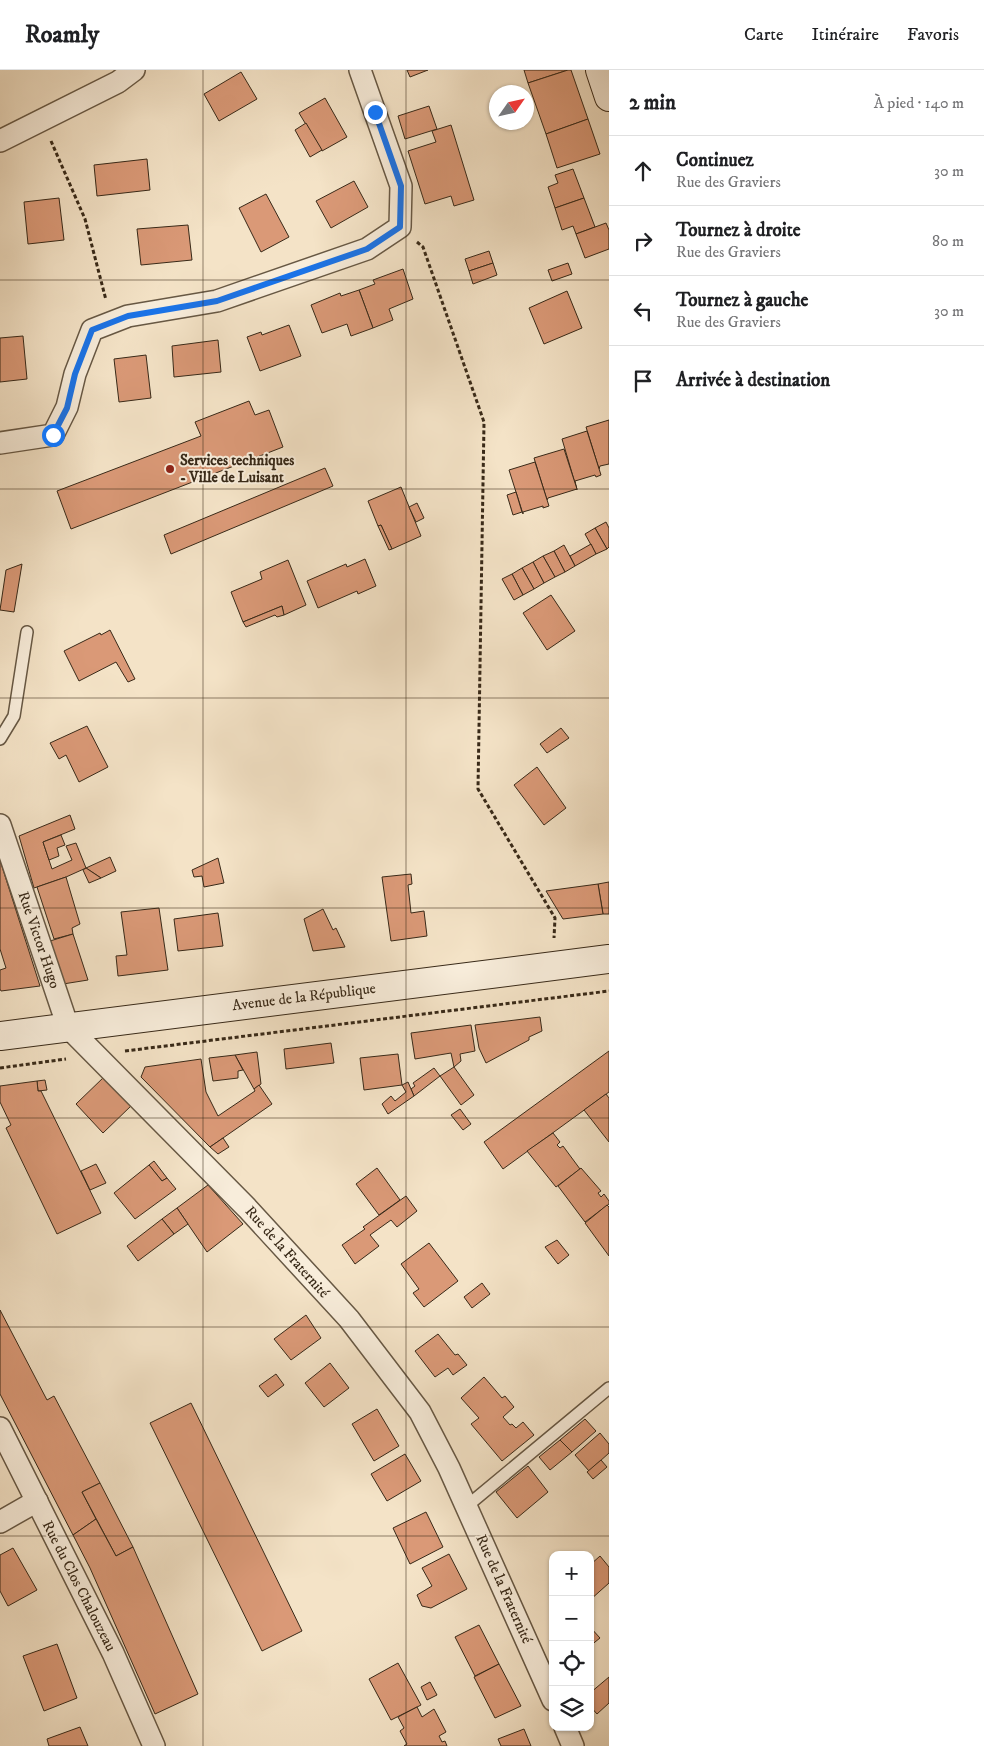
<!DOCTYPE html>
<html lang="fr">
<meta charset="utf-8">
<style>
:root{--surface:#fff;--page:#f6f6f6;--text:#202124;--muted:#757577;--line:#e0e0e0}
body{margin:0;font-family:"IM FELL DW Pica",serif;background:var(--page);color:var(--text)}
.controls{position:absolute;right:15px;bottom:15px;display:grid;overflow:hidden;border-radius:10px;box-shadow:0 1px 4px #0004}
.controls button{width:45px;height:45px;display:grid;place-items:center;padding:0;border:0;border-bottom:1px solid var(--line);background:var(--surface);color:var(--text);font:25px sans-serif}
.compass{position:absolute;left:489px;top:15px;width:45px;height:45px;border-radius:50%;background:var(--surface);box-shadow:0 1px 4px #0004;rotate:56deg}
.stop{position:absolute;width:15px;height:15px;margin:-11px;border:4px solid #1a73e8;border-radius:50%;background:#fff}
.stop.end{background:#1a73e8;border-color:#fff;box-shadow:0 1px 5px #0008}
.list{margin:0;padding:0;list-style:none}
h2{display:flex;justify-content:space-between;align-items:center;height:65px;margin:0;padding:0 20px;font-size:21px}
h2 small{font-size:16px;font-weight:400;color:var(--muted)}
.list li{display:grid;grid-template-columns:32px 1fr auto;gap:15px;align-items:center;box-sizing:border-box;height:70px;padding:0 20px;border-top:1px solid var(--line)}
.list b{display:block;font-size:19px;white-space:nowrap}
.list p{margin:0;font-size:16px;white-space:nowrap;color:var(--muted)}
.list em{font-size:16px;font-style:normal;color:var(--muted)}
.icon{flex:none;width:28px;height:28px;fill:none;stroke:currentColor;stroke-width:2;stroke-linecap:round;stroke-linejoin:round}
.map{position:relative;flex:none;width:609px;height:1676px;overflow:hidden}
header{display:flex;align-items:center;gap:30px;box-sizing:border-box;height:70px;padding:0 25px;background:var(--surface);border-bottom:1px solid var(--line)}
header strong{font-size:24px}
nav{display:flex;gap:28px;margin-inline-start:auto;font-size:18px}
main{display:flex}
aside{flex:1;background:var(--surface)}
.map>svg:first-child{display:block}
.building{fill:#da9977;stroke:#382918}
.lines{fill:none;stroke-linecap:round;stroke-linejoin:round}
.lane-casing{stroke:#675844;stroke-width:14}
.street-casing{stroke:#675844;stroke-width:24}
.secondary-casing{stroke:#382918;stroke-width:30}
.path{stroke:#382918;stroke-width:3;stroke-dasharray:4 2.5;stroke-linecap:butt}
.lane{stroke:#f8eddb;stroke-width:11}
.street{stroke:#f8eddb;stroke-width:21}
.secondary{stroke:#f8eddb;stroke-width:28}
.route{stroke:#1a73e8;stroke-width:6}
.grid{fill:none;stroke:#382918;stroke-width:1;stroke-opacity:0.55}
.poi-dot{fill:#8f2418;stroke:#f8eddb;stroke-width:2}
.labels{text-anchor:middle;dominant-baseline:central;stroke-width:4;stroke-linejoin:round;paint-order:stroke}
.poi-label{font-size:15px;font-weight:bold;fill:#382918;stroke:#f8eddb;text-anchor:start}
.street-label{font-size:15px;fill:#382918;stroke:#f8eddb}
</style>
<header>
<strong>Roamly</strong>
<nav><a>Carte</a><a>Itinéraire</a><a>Favoris</a></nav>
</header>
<main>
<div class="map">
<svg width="609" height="1676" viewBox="0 0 609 1676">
<rect width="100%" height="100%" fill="#f4e3c7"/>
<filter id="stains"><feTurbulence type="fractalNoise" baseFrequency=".004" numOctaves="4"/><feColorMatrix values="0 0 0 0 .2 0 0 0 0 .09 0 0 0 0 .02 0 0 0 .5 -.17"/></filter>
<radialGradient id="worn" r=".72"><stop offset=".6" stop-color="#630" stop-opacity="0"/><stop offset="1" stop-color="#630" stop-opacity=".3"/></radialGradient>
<g class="building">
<polygon points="407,0 428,0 410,7"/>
<polygon points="524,0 568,0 528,13"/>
<polygon points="568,0 571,0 588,49 546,64 528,13"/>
<polygon points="241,2 257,29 219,51 204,24"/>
<polygon points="325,28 347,67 322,81 299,43"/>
<polygon points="429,36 437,59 405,69 398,46"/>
<polygon points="588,49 600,84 557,98 546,64"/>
<polygon points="306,53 322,80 310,87 295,60"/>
<polygon points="451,55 474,130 454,136 451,126 425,134 408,81 436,72 432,61"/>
<polygon points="147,89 150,120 97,126 94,95"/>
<polygon points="573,99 584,128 555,138 548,117 558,113 555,105"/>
<polygon points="354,111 368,137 331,158 316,131"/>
<polygon points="266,124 289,167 261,182 239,138"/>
<polygon points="59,128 64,170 28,174 24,132"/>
<polygon points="584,128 595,157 576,164 573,156 562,160 555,138"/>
<polygon points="606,153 609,160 609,179 585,188 576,164"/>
<polygon points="188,155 192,190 141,195 137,159"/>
<polygon points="489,181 493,193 469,201 465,189"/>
<polygon points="493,193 497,205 473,214 469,201"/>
<polygon points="568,193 572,204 552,211 548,200"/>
<polygon points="403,199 413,229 389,239 393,250 373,258 359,220 375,214 373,210"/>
<polygon points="359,220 373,258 351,266 347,254 322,263 311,235 340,223 341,226"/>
<polygon points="567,221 582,258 544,274 529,238"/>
<polygon points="289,255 301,286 260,301 247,267 261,262 262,265"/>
<polygon points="23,266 27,309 0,312 0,268"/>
<polygon points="218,270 221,302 174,307 172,276"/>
<polygon points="146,285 151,328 119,332 114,289"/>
<polygon points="249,331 255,345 269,340 283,377 71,459 57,421 201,366 195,352"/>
<polygon points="609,350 609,394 600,396 599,399 586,357"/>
<polygon points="587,361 601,405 596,407 595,405 575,411 577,420 562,369"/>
<polygon points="564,379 577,419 548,428 547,430 534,388"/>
<polygon points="535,392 549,436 543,438 543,436 523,442 523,444 509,400"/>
<polygon points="325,398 333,416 171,484 164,465"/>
<polygon points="401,417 421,466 392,479 381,455 378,456 368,431"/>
<polygon points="516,422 522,442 513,445 507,425"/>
<polygon points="417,433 424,448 416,452 409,437"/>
<polygon points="606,452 609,458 609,477 607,479 595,458"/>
<polygon points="381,455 392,479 389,480 378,456"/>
<polygon points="595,458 607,479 596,484 585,464"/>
<polygon points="591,474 596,484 575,496 570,486"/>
<polygon points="564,475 575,496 565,502 554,481"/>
<polygon points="554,481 565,502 555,507 543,486"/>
<polygon points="543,486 555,507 544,513 533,492"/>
<polygon points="365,489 376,516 358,524 357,521 318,538 307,511 346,494 347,497"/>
<polygon points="288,490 306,535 284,545 282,536 243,552 231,522 262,509 260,502"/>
<polygon points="533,492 544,513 534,519 522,498"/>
<polygon points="22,494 14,542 0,540 6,500"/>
<polygon points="522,498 534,519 523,525 512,504"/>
<polygon points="512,504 523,525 514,530 502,509"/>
<polygon points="551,525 575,561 547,580 523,543"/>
<polygon points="282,536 284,545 277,547 275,545 246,557 243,552"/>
<polygon points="110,560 135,609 128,612 116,592 79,611 64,581 100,563 101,565"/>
<polygon points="87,656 108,697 79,712 66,685 59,689 50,673"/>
<polygon points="561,658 569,668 547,683 540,674"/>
<polygon points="537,697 566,738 544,755 514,715"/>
<polygon points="70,745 75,759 43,772 52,799 72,790 66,776 76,773 86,798 66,807 34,818 19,766"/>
<polygon points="61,765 65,775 57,778 59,786 49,790 43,772"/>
<polygon points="110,787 116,801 101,808 86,798"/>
<polygon points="218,788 224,813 204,817 202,806 194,807 192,800"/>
<polygon points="0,790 40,916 1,921 0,919 0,900 6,898 0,879"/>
<polygon points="86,798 101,808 89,813 83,800"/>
<polygon points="411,804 412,814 408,815 411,843 424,841 427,866 391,871 382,807"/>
<polygon points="66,807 80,854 72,858 73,864 54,869 37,817"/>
<polygon points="609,812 609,844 603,844 598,814"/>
<polygon points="598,814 603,844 563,849 546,821"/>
<polygon points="159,838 168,900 118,906 116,886 127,885 121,842"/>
<polygon points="323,839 333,860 336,858 345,877 313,881 304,849"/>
<polygon points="218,843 223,876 178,881 174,849"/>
<polygon points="73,864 88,910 63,914 50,871"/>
<polygon points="540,947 542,961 529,967 529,970 486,993 479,978 475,955"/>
<polygon points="471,955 475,981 460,984 461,991 454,997 451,983 415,989 411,963"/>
<polygon points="331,973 334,993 286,999 284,979"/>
<polygon points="609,981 609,1022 503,1099 484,1072"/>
<polygon points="257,982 261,1014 254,1019 235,985"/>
<polygon points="398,984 402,1015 364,1020 360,988"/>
<polygon points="235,985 243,1000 238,1001 238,1008 213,1011 209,988"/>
<polygon points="201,989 206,1022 218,1046 255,1021 254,1019 259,1015 272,1034 210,1077 141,1007 145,997"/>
<polygon points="454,997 474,1025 461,1035 440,1006"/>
<polygon points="434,998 440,1006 414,1026 411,1019 415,1016 413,1013"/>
<polygon points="105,1006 132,1035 103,1063 76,1034"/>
<polygon points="45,1010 47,1020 38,1021 37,1011"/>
<polygon points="37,1011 38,1021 41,1021 43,1025 101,1143 57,1164 6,1058 11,1055 0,1032 0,1016"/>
<polygon points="408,1012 414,1026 388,1044 382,1034 391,1026 395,1031 406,1022 402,1015"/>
<polygon points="606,1024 609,1028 609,1072 584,1040"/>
<polygon points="460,1039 471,1054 463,1060 451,1045"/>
<polygon points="553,1063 560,1072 557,1075 560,1078 563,1076 580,1099 556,1117 527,1081"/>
<polygon points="223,1068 229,1077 218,1084 210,1077"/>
<polygon points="154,1091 167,1108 162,1111 149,1095"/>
<polygon points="96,1094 106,1113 90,1120 81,1101"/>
<polygon points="149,1095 162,1111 167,1108 176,1119 135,1149 114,1123"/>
<polygon points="377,1098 400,1130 379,1145 356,1114"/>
<polygon points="581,1098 601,1121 598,1123 601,1127 604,1124 609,1131 609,1134 585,1152 558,1116"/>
<polygon points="208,1115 243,1154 207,1182 177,1138"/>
<polygon points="406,1126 417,1141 397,1157 391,1150 370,1165 379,1176 355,1194 342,1175 365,1159 363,1157"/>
<polygon points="607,1135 609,1137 609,1186 585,1153"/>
<polygon points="177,1138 188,1154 174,1164 162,1149"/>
<polygon points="162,1149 174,1164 138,1191 127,1176"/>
<polygon points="557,1170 569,1185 558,1194 545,1177"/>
<polygon points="429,1173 458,1211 424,1237 413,1223 419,1219 401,1194"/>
<polygon points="482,1213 490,1224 472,1238 464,1227"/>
<polygon points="0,1240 47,1330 54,1326 100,1413 82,1422 96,1449 73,1465 0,1324"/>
<polygon points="306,1245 321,1268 291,1290 274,1269"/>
<polygon points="438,1264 455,1285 458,1284 467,1295 453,1305 448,1298 435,1307 415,1281"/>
<polygon points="330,1293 349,1318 324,1337 305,1313"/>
<polygon points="276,1304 284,1315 268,1327 259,1316"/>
<polygon points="484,1307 502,1328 505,1326 514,1337 503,1347 510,1355 512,1354 516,1358 523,1352 534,1365 502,1391 471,1354 479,1348 461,1328"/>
<polygon points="191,1333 302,1561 262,1581 150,1353"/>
<polygon points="377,1339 399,1376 374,1391 352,1354"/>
<polygon points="585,1349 596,1361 572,1382 560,1370"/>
<polygon points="600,1363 609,1374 609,1383 589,1401 575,1385"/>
<polygon points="560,1370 572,1382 550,1400 539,1387"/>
<polygon points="405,1384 421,1411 387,1431 371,1404"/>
<polygon points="601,1390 607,1397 593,1409 587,1402"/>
<polygon points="528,1396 548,1422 517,1448 496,1422"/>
<polygon points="100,1413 133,1477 116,1486 82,1422"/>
<polygon points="426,1442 443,1477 410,1494 393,1458"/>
<polygon points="96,1449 116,1486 133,1477 198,1624 155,1644 90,1498 73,1465"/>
<polygon points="13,1478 37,1520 8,1536 0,1521 0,1485"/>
<polygon points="449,1484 467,1519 431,1538 422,1536 417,1525 432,1516 422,1498"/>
<polygon points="600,1486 609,1497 609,1513 590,1530 590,1495"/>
<polygon points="479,1555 499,1594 475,1606 455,1567"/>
<polygon points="590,1557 600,1568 590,1576"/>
<polygon points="57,1574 77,1628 44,1641 23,1586"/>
<polygon points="398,1593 421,1635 391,1650 369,1609"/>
<polygon points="499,1594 521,1636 495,1648 474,1607"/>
<polygon points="609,1607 609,1633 597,1644 590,1636 590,1623"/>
<polygon points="430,1612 437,1625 427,1630 421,1617"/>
<polygon points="417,1637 422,1647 434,1639 446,1662 439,1666 442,1672 445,1671 447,1676 404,1676 407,1674 400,1661 404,1658 398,1647"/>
<polygon points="80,1657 88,1676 49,1676 47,1669"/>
<polygon points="524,1659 531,1676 501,1676 498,1669"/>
</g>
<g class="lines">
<defs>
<g id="lane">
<polyline points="0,669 14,646 27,562"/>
<polyline points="467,1436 609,1318"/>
</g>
<g id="street">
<polyline points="0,71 118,12 134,0"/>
<polyline points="0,373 53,365 67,337 75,304 92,260 128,246 217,231 367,179 400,157 401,116 360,0"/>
<polyline points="0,755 68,957 247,1138 349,1249 420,1342 449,1398 553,1630"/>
<polyline points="0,1358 113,1583 154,1676"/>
<polyline points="0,1452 37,1431"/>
<polyline points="565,1657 573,1676"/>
</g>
<g id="secondary">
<polyline points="600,0 609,27"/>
<polyline points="0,966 609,889"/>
</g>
</defs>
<use href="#lane" class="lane-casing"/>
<use href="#street" class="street-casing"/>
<use href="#secondary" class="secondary-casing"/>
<g class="path">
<polyline points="51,71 85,149 106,230"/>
<polyline points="417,172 423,177 484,352 478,719 555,848 554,868"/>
<polyline points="125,981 609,921"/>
<polyline points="0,998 66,989"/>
</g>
<use href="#lane" class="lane"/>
<use href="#street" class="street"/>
<use href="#secondary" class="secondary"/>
</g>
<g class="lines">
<polyline class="route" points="53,365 67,338 75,304 92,260 128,246 217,231 367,179 400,157 401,116 375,42"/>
</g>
<path class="grid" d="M203 0V1676M406 0V1676M0 210H609M0 419H609M0 628H609M0 838H609M0 1048H609M0 1257H609M0 1466H609"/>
<circle class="poi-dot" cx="170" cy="399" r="5"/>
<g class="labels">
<g class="poi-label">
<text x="180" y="390">Services techniques<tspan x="180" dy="17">- Ville de Luisant</tspan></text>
</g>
<g class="street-label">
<text transform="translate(39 870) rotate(71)">Rue Victor Hugo</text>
<text transform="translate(304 927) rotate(-7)">Avenue de la République</text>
<text transform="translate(287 1182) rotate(48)">Rue de la Fraternité</text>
<text transform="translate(79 1516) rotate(63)">Rue du Clos Chalouzeau</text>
<text transform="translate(504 1519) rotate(66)">Rue de la Fraternité</text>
</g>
</g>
<rect width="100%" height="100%" filter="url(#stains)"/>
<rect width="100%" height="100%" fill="url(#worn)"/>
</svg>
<div class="controls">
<button>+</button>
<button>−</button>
<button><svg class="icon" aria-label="locate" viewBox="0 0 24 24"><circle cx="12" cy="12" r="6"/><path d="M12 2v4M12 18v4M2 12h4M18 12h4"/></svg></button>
<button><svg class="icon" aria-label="layers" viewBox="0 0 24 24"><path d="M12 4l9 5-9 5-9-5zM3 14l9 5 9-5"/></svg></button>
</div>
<svg class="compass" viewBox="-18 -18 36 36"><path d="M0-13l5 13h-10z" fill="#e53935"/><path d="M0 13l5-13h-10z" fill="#757577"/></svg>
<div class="stop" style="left:53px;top:365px"></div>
<div class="stop end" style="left:375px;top:42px"></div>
</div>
<aside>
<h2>2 min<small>À pied · 140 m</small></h2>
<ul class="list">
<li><svg class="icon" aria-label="ahead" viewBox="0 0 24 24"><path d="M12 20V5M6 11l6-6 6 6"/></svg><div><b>Continuez</b><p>Rue des Graviers</p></div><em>30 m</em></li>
<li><svg class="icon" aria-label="right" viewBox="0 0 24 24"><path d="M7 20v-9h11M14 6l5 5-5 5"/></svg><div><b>Tournez à droite</b><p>Rue des Graviers</p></div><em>80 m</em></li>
<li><svg class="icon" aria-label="left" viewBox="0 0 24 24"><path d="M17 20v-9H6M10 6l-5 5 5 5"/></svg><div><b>Tournez à gauche</b><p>Rue des Graviers</p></div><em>30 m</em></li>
<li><svg class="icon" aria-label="arrive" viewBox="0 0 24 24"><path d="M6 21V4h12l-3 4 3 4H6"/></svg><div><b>Arrivée à destination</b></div></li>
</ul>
</aside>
</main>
